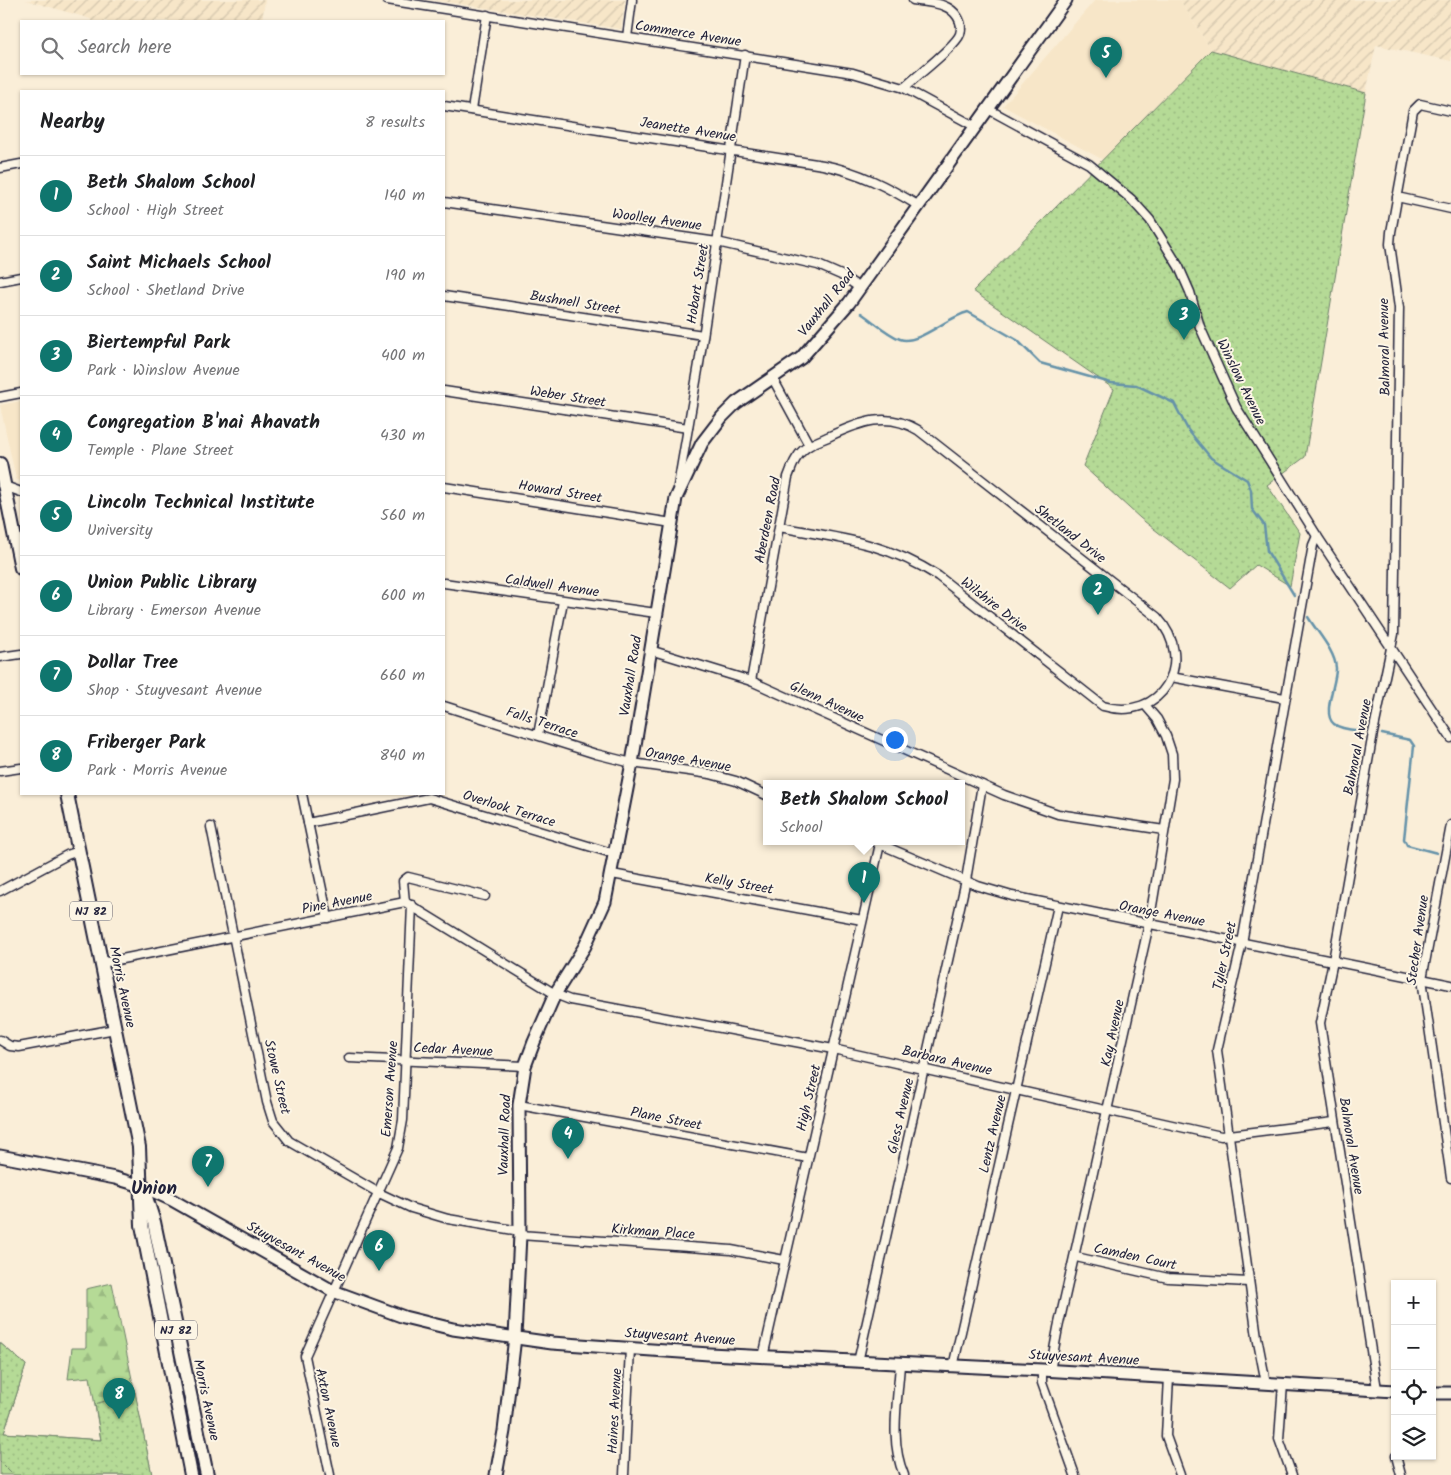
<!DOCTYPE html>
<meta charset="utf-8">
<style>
:root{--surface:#fff;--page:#f2f2f2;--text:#202124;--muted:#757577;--line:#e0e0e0;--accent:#0f766e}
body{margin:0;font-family:Kalam,sans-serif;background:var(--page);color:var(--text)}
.controls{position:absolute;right:15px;bottom:15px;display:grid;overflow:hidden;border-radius:0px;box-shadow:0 1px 4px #0004}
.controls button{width:45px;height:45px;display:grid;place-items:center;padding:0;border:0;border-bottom:1px solid var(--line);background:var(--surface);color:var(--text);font:25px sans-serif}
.you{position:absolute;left:894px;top:739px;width:18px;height:18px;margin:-12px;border:4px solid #fff;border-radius:50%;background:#1a73e8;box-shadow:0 0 0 8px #1a73e833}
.badge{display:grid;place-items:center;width:32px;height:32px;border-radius:50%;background:var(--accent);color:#fff;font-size:16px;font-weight:700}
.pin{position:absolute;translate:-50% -41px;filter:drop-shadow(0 1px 2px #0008)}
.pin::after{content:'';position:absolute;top:26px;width:18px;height:15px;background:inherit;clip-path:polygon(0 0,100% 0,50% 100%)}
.popup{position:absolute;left:763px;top:780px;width:202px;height:65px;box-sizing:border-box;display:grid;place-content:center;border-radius:0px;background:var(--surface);filter:drop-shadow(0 1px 4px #0005);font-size:16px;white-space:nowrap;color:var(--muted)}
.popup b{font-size:19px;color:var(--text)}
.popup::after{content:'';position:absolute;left:50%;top:100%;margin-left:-10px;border:10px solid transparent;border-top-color:var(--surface)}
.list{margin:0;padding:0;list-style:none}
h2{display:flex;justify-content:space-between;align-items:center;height:65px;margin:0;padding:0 20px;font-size:21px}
h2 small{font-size:16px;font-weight:400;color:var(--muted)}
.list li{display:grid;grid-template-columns:32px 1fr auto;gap:15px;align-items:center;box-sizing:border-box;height:80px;padding:0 20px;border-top:1px solid var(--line)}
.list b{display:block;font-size:19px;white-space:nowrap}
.list p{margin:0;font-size:16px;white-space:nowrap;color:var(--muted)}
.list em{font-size:16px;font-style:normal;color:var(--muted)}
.icon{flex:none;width:28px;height:28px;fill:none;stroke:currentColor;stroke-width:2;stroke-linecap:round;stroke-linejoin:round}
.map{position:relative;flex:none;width:1451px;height:1475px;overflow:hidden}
.search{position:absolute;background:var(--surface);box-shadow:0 1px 4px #0004;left:20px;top:20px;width:425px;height:55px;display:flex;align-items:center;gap:12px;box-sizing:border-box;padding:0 18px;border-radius:0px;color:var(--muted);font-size:19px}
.panel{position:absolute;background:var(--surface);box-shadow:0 1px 4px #0004;left:20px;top:90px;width:425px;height:705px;border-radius:0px}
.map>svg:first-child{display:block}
.built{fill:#f7e6c8}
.industrial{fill:url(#industrial-furrows)}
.forest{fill:url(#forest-firs);stroke:#6c7e68}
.park{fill:url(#park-dots);stroke:#6c7e68}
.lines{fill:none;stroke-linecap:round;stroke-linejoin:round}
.stream{stroke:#6592a9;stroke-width:2.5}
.street-casing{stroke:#22223b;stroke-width:11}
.secondary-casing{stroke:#22223b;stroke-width:15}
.primary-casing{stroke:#22223b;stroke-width:16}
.street{stroke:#fcf5e5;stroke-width:8}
.secondary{stroke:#fcf5e5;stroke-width:11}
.primary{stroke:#fcf5e5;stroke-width:12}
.labels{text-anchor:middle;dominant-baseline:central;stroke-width:4;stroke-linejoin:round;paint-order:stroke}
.shield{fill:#fcf5e5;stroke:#63616e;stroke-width:1}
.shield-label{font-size:12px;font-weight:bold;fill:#22223b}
.street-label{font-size:14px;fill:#22223b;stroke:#fcf5e5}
.district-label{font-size:19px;font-weight:bold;fill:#22223b;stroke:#fcf5e5}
</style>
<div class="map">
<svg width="1451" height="1475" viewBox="0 0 1451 1475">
<defs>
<pattern id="industrial-furrows" width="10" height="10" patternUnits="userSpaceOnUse" patternTransform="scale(1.25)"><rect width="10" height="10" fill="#f7e6c8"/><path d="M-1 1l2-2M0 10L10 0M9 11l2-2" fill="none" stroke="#d3c5ad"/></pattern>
<pattern id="forest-firs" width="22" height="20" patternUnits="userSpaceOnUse" patternTransform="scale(1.25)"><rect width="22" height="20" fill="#b5da96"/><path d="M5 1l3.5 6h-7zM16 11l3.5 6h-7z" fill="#9bbb82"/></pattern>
<pattern id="park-dots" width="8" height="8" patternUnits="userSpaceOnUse" patternTransform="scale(1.25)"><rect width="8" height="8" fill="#b5da96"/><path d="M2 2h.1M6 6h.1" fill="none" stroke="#9bbb82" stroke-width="1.8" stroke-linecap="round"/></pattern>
</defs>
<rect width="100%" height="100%" fill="#faeed8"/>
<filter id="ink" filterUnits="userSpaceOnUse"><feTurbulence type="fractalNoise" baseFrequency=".02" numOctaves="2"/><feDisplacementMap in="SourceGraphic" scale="10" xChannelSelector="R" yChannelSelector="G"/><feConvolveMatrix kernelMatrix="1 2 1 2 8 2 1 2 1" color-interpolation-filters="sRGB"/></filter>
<g filter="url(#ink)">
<g class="built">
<polygon points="1095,0 1180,0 1211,50 1109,163 1003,106"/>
<polygon points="21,401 21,481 16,479 0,405"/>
</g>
<g class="industrial">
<polygon points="26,0 265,0 262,21 91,21 91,19"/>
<polygon points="434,0 625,0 621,29"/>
<polygon points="1180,0 1451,0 1451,61 1376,45 1366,93 1211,50"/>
</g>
<polygon class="forest" points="112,1283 152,1475 0,1475 0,1343 26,1365 4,1433 101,1440 90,1377 68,1379 72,1348 86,1348 86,1289"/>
<g class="park">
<polygon points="1211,50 1366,93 1305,457 1267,485 1300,533 1290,586 1256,565 1230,588 1140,518 1083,466 1114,389 973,291"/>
<polygon points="0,1343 26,1365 4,1433 101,1440 95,1404 135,1392 152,1475 13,1475 0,1462"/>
</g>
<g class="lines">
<g class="stream">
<path d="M861 313C873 321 887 334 900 339 917 346 947 317 968 312L1017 340 1040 363 1111 383 1136 385 1174 403 1188 430 1211 458 1247 480 1251 490 1252 509 1264 525 1267 551 1294 595"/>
<path d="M1308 617C1317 632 1335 651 1336 668 1337 682 1321 714 1334 724 1341 730 1356 730 1364 731"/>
<polyline points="1382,734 1410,740 1414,746 1404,839 1407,845 1437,853"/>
</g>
<defs>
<g id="street">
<polyline points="387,0 853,73 904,88 976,127"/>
<polyline points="627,37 632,0"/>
<path d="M904 88C915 77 956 46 960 34 964 22 955 10 944 6 935 2 923 2 913 0"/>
<path d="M444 106 823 165C859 172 888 187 919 206"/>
<polyline points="988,109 1089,164 1131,199 1150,220 1179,267 1190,292 1200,327 1236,407 1317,536 1451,738"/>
<polyline points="472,110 487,15"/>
<polyline points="0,168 21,164"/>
<polyline points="1397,197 1451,209"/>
<polyline points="444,202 717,242 818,265 841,275 860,288"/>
<polyline points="0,281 21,277"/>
<polyline points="444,296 703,335"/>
<polyline points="772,377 809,445"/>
<polyline points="444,391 688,428"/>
<polyline points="0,397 21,393"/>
<polyline points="2,485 21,492"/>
<polyline points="678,486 699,364 745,55"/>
<polyline points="444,487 672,523"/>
<polyline points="444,583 656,613"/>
<polyline points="650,650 751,681 1004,795 1058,814 1164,830"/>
<polyline points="0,657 21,654"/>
<polyline points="1171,677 1284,698"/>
<path d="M751 681 788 477C791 470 793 462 798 456 805 445 819 441 830 436 860 422 887 411 918 430L1157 617C1198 662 1161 723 1103 706L938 576C885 542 839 538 779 527"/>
<polyline points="444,706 596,754 632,763 710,774 736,781 766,795"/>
<polyline points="538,735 563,601"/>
<polyline points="0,771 21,768"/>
<polyline points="302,794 328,918"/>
<polyline points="308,823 429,798 615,854"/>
<polyline points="1451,825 1422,979 1451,1178"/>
<polyline points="211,827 267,1102 273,1121 289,1141 379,1193 411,1208 448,1219 520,1231"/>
<polyline points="875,842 978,886 1012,896 1451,985"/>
<polyline points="612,874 862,920"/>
<polyline points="0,891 67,855 79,851"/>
<polyline points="405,902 403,881 408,877 485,896"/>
<polyline points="102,963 405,902 555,994 570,1000 833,1049 1221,1136 1334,1122"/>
<polyline points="0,1040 10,1046 19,1047 115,1029"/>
<polyline points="349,1058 525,1066"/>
<polyline points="519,1105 808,1158"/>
<polyline points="520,1235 731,1250 784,1260"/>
<polyline points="1076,1257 1168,1278 1249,1282"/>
<polyline points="763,1357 880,844"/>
<polyline points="858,1362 966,880 982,785"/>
<path d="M900 1364C898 1400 889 1441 904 1475"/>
<polyline points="953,1367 1058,906"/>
<polyline points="1042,1370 1042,1383 1075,1475"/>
<polyline points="1050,1371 1058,1328 1149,924 1173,779 1172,754 1166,736 1157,719 1145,705"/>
<polyline points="1169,1377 1166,1436 1180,1475"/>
<polyline points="1266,1383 1257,1337 1217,1050 1242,943 1313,545 1317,536"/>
<polyline points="1283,1384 1279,1439 1292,1475"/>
<polyline points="1377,1389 1320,1023 1333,961 1373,733 1394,634 1399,308 1390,244 1391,232 1413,111 1420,104 1451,111"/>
<polyline points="1396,1456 1401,1475"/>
<polyline points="330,1475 305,1356 398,1148 403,1120 412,905"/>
<polyline points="624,1475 630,1348"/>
</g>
<g id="secondary">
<polyline points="0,1156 115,1178 142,1186 172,1200 333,1291 404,1317 453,1329 552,1343 709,1354 1042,1370 1395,1391"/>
<polyline points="1432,1393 1451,1393"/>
<polyline points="496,1475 504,1431 515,1337 520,1235 519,1105 525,1066 534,1042 555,994 585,946 605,902 632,763 676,498 702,443 722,417 736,403 801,358 849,303 1066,0"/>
</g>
<g id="primary">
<polyline points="0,464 21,568"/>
<polyline points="67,794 139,1147 142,1225 191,1475"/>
<polyline points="144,1191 154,1222 207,1475"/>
</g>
</defs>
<use href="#street" class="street-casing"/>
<use href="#secondary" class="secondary-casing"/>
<use href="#primary" class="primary-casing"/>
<use href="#street" class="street"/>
<use href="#secondary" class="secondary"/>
<use href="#primary" class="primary"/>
</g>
</g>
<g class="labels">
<g class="shield">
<rect x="70" y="901.5" width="42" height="19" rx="4"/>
<rect x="155" y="1320.5" width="42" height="19" rx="4"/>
</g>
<g class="shield-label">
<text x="91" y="911">NJ 82</text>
<text x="176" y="1330">NJ 82</text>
</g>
<g class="street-label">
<text transform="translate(688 34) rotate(9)">Commerce Avenue</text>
<text transform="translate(688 130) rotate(9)">Jeanette Avenue</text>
<text transform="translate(657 220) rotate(8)">Woolley Avenue</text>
<text transform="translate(698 284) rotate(-81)">Hobart Street</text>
<text transform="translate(575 303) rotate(9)">Bushnell Street</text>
<text transform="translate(827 303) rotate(-51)">Vauxhall Road</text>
<text transform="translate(1385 347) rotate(-91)">Balmoral Avenue</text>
<text transform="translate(1241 382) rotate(64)">Winslow Avenue</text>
<text transform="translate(568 397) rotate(9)">Weber Street</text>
<text transform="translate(560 492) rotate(9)">Howard Street</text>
<text transform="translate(768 520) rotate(-79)">Aberdeen Road</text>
<text transform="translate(1070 534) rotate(38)">Shetland Drive</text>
<text transform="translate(552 586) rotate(8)">Caldwell Avenue</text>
<text transform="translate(994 605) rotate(38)">Wilshire Drive</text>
<text transform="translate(631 676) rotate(-81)">Vauxhall Road</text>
<text transform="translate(827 702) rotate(25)">Glenn Avenue</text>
<text transform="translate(542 723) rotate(18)">Falls Terrace</text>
<text transform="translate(1358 747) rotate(-79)">Balmoral Avenue</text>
<text transform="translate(688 760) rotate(10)">Orange Avenue</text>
<text transform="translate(509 809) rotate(17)">Overlook Terrace</text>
<text transform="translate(739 884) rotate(10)">Kelly Street</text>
<text transform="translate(337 903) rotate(-11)">Pine Avenue</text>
<text transform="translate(1162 914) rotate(11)">Orange Avenue</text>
<text transform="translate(1418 940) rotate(-82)">Stecher Avenue</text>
<text transform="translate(1225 956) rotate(-78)">Tyler Street</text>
<text transform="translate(122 987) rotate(78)">Morris Avenue</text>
<text transform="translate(1113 1033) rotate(-78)">Kay Avenue</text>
<text transform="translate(453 1050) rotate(3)">Cedar Avenue</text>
<text transform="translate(947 1061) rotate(13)">Barbara Avenue</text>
<text transform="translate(277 1077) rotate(77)">Stowe Street</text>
<text transform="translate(390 1089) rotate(-86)">Emerson Avenue</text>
<text transform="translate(809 1098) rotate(-77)">High Street</text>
<text transform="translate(901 1116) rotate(-77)">Gless Avenue</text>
<text transform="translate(666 1119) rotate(11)">Plane Street</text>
<text transform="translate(993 1134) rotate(-77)">Lentz Avenue</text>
<text transform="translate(505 1135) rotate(-88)">Vauxhall Road</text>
<text transform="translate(1351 1146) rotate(81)">Balmoral Avenue</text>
<text transform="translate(653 1232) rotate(4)">Kirkman Place</text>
<text transform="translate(296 1252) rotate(29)">Stuyvesant Avenue</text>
<text transform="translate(1135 1257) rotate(12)">Camden Court</text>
<text transform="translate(680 1337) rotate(4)">Stuyvesant Avenue</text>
<text transform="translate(1084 1358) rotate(3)">Stuyvesant Avenue</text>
<text transform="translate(206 1400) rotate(78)">Morris Avenue</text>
<text transform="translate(328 1408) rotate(78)">Axton Avenue</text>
<text transform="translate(615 1411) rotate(-87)">Haines Avenue</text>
</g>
<g class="district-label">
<text x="154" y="1189">Union</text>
</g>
</g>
</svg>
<div class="controls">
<button>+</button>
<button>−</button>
<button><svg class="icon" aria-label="locate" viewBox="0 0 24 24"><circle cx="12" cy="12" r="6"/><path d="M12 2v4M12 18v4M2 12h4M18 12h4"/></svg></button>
<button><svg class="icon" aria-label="layers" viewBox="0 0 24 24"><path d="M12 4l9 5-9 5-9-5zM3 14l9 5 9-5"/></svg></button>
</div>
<div class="you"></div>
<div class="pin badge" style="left:864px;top:903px">1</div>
<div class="popup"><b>Beth Shalom School</b>School</div>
<div class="pin badge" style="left:1098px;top:615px">2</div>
<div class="pin badge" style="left:1184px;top:340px">3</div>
<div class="pin badge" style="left:568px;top:1159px">4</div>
<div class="pin badge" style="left:1106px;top:78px">5</div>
<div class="pin badge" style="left:379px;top:1271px">6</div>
<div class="pin badge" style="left:208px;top:1187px">7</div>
<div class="pin badge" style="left:119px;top:1419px">8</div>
<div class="search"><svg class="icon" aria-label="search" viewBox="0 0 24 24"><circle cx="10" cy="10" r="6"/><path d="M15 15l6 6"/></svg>Search here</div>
<section class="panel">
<h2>Nearby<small>8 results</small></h2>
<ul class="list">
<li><span class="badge">1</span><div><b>Beth Shalom School</b><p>School · High Street</p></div><em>140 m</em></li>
<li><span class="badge">2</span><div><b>Saint Michaels School</b><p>School · Shetland Drive</p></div><em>190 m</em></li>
<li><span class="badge">3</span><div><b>Biertempful Park</b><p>Park · Winslow Avenue</p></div><em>400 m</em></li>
<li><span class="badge">4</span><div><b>Congregation B'nai Ahavath</b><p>Temple · Plane Street</p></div><em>430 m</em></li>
<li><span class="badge">5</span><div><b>Lincoln Technical Institute</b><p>University</p></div><em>560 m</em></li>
<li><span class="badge">6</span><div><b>Union Public Library</b><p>Library · Emerson Avenue</p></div><em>600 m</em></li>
<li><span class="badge">7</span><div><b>Dollar Tree</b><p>Shop · Stuyvesant Avenue</p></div><em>660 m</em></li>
<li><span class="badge">8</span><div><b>Friberger Park</b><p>Park · Morris Avenue</p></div><em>840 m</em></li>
</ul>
</section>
</div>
